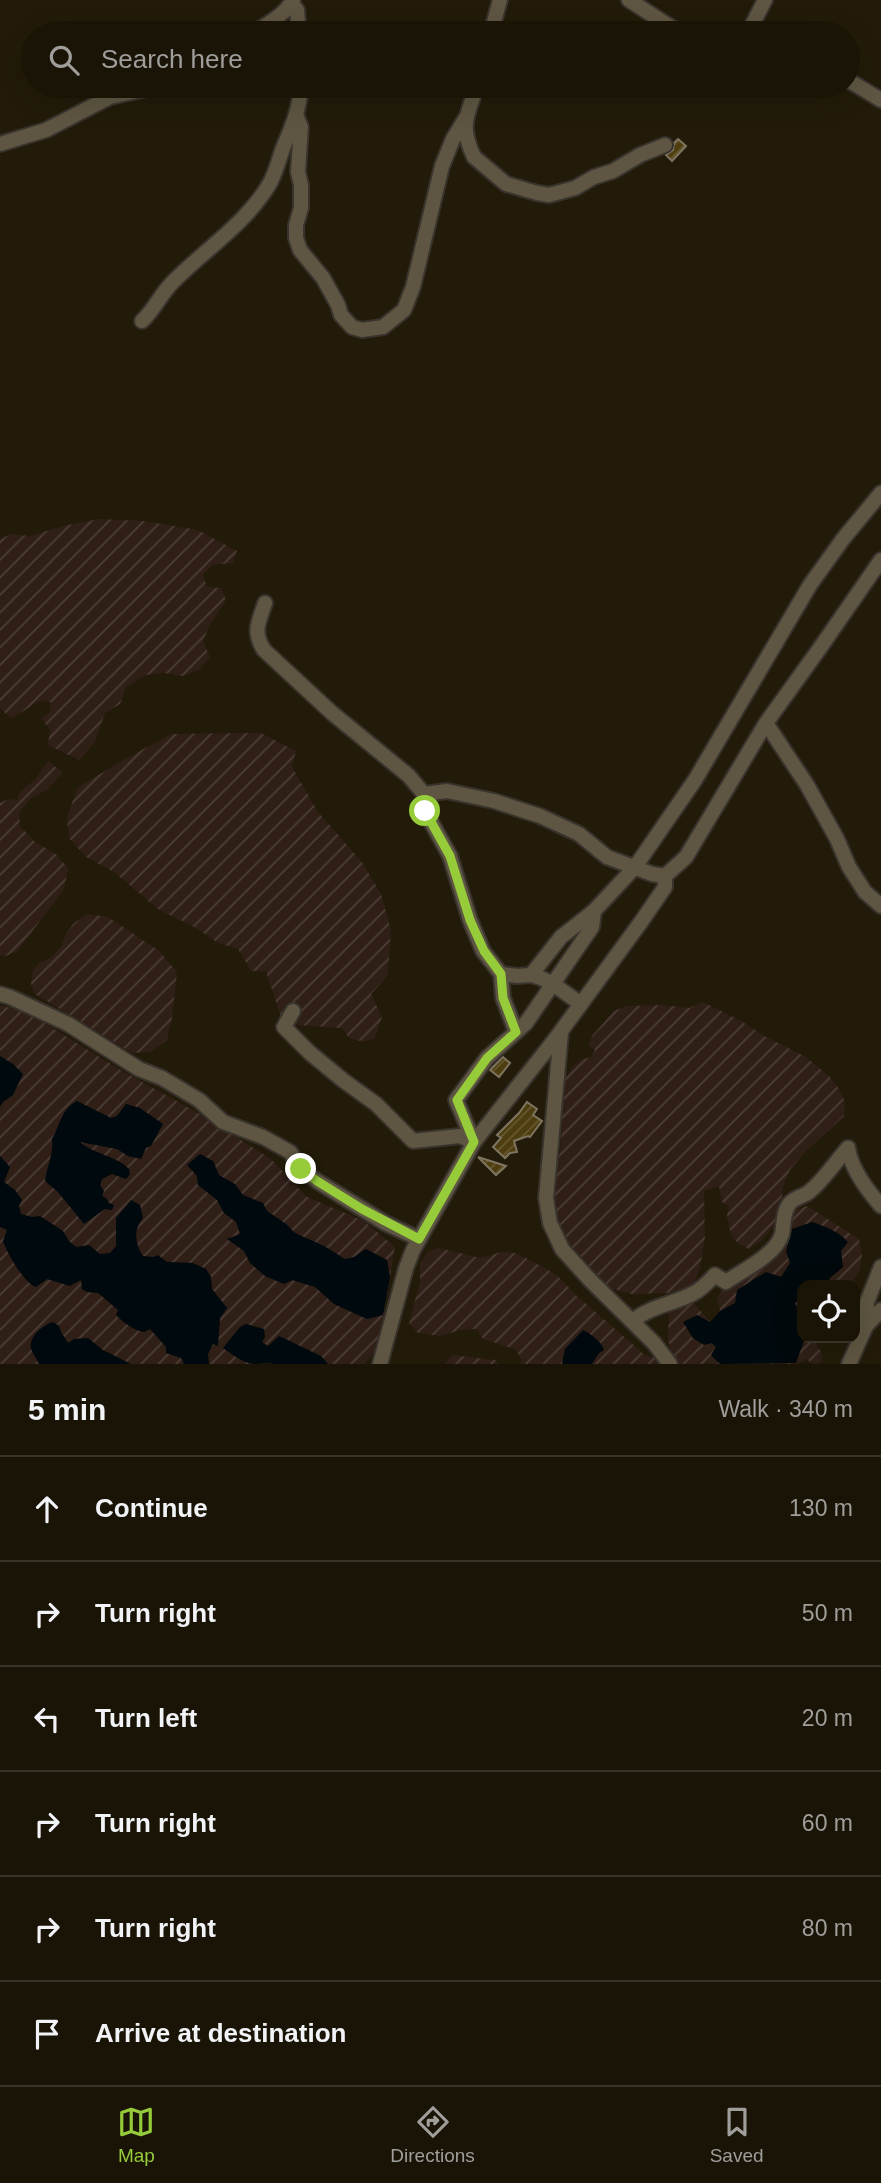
<!DOCTYPE html>
<meta charset="utf-8">
<style>
:root{--surface:#1a1407;--page:#231d11;--text:#f1f3f6;--muted:#9f9e9b;--line:#383328;--accent:#96cc39}
body{margin:0;font-family:Arial,sans-serif;background:var(--page);color:var(--text)}
.controls{position:absolute;right:21px;bottom:21px;display:grid;overflow:hidden;border-radius:14px;box-shadow:0 7px 28px #0002}
.controls button{width:63px;height:63px;display:grid;place-items:center;padding:0;border:0;border-bottom:2px solid var(--line);background:var(--surface);color:var(--text);font:35px sans-serif}
.stop{position:absolute;width:21px;height:21px;margin:-16px;border:5px solid #96cc39;border-radius:50%;background:#fff}
.stop.end{background:#96cc39;border-color:#fff;box-shadow:0 2px 7px #0008}
.list{margin:0;padding:0;list-style:none}
h2{display:flex;justify-content:space-between;align-items:center;height:91px;margin:0;padding:0 28px;font-size:30px}
h2 small{font-size:23px;font-weight:400;color:var(--muted)}
.list li{display:grid;grid-template-columns:46px 1fr auto;gap:21px;align-items:center;box-sizing:border-box;height:105px;padding:0 28px;border-top:2px solid var(--line)}
.list b{display:block;font-size:26px;white-space:nowrap}
.list em{font-size:23px;font-style:normal;color:var(--muted)}
.icon{flex:none;width:38px;height:38px;fill:none;stroke:currentColor;stroke-width:2;stroke-linecap:round;stroke-linejoin:round}
.map{position:relative;flex:none;width:881px;height:1364px;overflow:hidden}
.search{position:absolute;background:var(--surface);box-shadow:0 7px 28px #0002;left:21px;right:21px;top:21px;height:77px;display:flex;align-items:center;gap:18px;box-sizing:border-box;padding:0 24px;border-radius:38px;color:var(--muted);font-size:26px}
.sheet{height:721px;background:var(--surface)}
nav{display:flex;justify-content:space-around;align-items:center;box-sizing:border-box;height:98px;border-top:2px solid var(--line);background:var(--surface);font-size:19px;color:var(--muted)}
nav a{display:grid;justify-items:center;gap:4px}
nav .on{color:var(--accent)}
.map>svg:first-child{display:block}
.industrial{fill:url(#industrial-furrows)}
.water{fill:#00090d}
.building{fill:url(#building-hatch);stroke:#7e7561;stroke-width:2}
.lines{fill:none;stroke-linecap:round;stroke-linejoin:round}
.street-casing{stroke:#38332c;stroke-width:18}
.street{stroke:#5e5642;stroke-width:14}
.route{stroke:#96cc39;stroke-width:9}
</style>
<div class="map">
<svg width="881" height="1364" viewBox="0 0 881 1364">
<defs>
<pattern id="industrial-furrows" width="10" height="10" patternUnits="userSpaceOnUse" patternTransform="scale(1.75)"><rect width="10" height="10" fill="#2f1f17"/><path d="M-1 1l2-2M0 10L10 0M9 11l2-2" fill="none" stroke="#4c3e37"/></pattern>
<pattern id="building-hatch" width="6" height="6" patternUnits="userSpaceOnUse" patternTransform="scale(1.75)"><rect width="6" height="6" fill="#4e3d0e"/><path d="M-1 1l2-2M0 6l6-6M5 7l2-2" fill="none" stroke="#675830"/></pattern>
</defs>
<rect width="100%" height="100%" fill="#221b09"/>
<g class="industrial">
<polygon points="99,519 144,521 198,530 237,551 233,563 213,565 203,575 207,587 221,588 226,600 210,625 203,641 210,657 199,670 182,676 164,673 146,675 126,687 120,704 105,713 95,742 79,760 48,745 50,730 41,718 49,713 51,702 39,701 11,719 0,708 0,539 11,534 30,536 63,526"/>
<polygon points="261,733 296,751 292,767 318,812 362,862 381,894 391,930 388,975 371,994 382,1017 375,1038 364,1042 349,1038 342,1028 283,1024 266,971 251,971 238,949 218,943 196,928 158,909 114,872 86,857 69,838 67,818 77,788 130,756 172,734"/>
<polygon points="48,761 63,773 48,789 31,798 19,813 20,826 34,841 57,855 68,868 64,890 17,951 6,956 0,955 0,803 8,799 17,800 20,791 35,780"/>
<polygon points="88,914 108,917 158,950 177,972 172,1018 167,1040 151,1052 132,1053 35,994 31,984 33,970 39,963 51,958 62,945 65,935 74,923"/>
<polygon points="703,1002 741,1021 766,1037 806,1057 829,1076 840,1090 845,1103 844,1116 805,1152 790,1170 783,1186 781,1211 774,1226 761,1241 749,1249 739,1244 731,1236 727,1216 729,1206 722,1202 719,1186 704,1191 705,1238 700,1268 693,1286 669,1293 632,1294 608,1288 594,1277 583,1258 567,1244 555,1223 551,1203 560,1150 562,1126 560,1100 564,1081 573,1066 581,1060 591,1057 595,1050 589,1045 592,1036 614,1011 627,1006 663,1005 689,1008"/>
<polygon points="0,1005 28,1013 124,1072 202,1115 271,1159 307,1197 364,1221 395,1247 380,1336 374,1353 364,1364 273,1364 264,1362 255,1364 0,1364"/>
<polygon points="807,1206 859,1239 862,1255 859,1273 848,1285 802,1285 802,1338 821,1338 816,1345 822,1353 822,1360 818,1364 812,1364 807,1359 796,1364 709,1364 708,1362 705,1364 677,1364 671,1354 668,1339 669,1312 681,1304 693,1302 710,1322 720,1311 717,1298 728,1283 754,1270 793,1211"/>
<polygon points="438,1248 481,1258 501,1252 515,1253 532,1261 557,1275 577,1296 645,1355 660,1359 663,1364 520,1364 522,1360 515,1349 483,1339 476,1329 461,1330 440,1336 418,1333 409,1323 420,1282 420,1263 429,1252"/>
<polygon points="452,1355 495,1360 499,1364 445,1364"/>
</g>
<g class="water">
<polygon points="0,1056 13,1064 23,1074 13,1095 3,1102 0,1107"/>
<path d="M77 1101 111 1118 117 1116 126 1104 140 1108 163 1124 151 1146 146 1148 141 1159 128 1156 117 1149 80 1142C95 1155 115 1155 129 1169L130 1174 126 1179 112 1174 102 1179 100 1185 104 1191 102 1196 106 1198 109 1203 114 1205 112 1210 105 1209 84 1224 58 1192 45 1181C47 1166 54 1153 52 1139 60 1126 61 1109 77 1101Z"/>
<polygon points="200,1154 213,1161 219,1175 235,1184 243,1195 263,1203 267,1211 286,1224 295,1233 324,1246 345,1259 354,1257 366,1249 387,1260 390,1277 383,1315 367,1319 334,1304 315,1287 292,1280 284,1284 265,1276 250,1263 244,1251 227,1239 240,1234 236,1222 224,1213 217,1200 198,1185 197,1176 187,1165"/>
<path d="M0 1156 10 1167 4 1182 15 1190 22 1200 19 1206 21 1214 32 1217 40 1216 63 1231 69 1241 76 1247 89 1245 100 1254 110 1253 116 1246V1218L131 1200 140 1205 143 1218C133 1230 135 1244 143 1256L154 1257 158 1255 167 1262 193 1263 206 1269 211 1277 212 1289 227 1308 220 1318 218 1346 213 1344 208 1354 209 1364H184L181 1358 166 1353V1347L150 1329 144 1332C133 1330 124 1323 116 1315L118 1310 98 1293 87 1292 82 1289 81 1280 70 1286 47 1279 36 1287C24 1283 7 1253 3 1241L7 1230 0 1227Z"/>
<path d="M812 1222C826 1227 838 1231 848 1242L841 1251 843 1267 830 1278 827 1285H802V1298L795 1303 802 1320V1338H805L796 1363 720 1364 711 1355 716 1347 712 1343 704 1345 693 1338 683 1322 697 1315 710 1322 720 1311 735 1303 737 1290 766 1272 781 1277 790 1263 786 1251 792 1229Z"/>
<path d="M53 1322 59 1326 61 1332 68 1343 74 1339 88 1338 103 1350 131 1364H39C37 1359 32 1353 31 1348 29 1336 43 1325 53 1322Z"/>
<path d="M246 1324 264 1329 265 1337 262 1342 268 1346 279 1336 321 1356 328 1364H273C265 1362 263 1364 255 1364 244 1364 232 1354 223 1348L240 1327Z"/>
<path d="M583 1330C591 1334 602 1342 604 1350L599 1353 592 1364H562L565 1349Z"/>
</g>
<g class="building">
<polygon points="678,139 686,146 672,161 666,155 673,150 674,143"/>
<polygon points="503,1057 510,1063 499,1077 490,1070"/>
<polygon points="527,1102 537,1109 533,1115 542,1121 530,1137 528,1136 514,1141 517,1152 510,1153 505,1158 493,1147 501,1138 497,1135 519,1113"/>
<polygon points="478,1157 506,1166 496,1175"/>
</g>
<g class="lines">
<defs>
<g id="street">
<polyline points="629,0 680,33"/>
<polyline points="292,4 297,10 299,33"/>
<path d="M254 33C267 24 286 14 293 0"/>
<polyline points="491,33 500,0"/>
<polyline points="748,33 765,0"/>
<polyline points="848,80 881,100"/>
<path d="M477 86C467 116 459 125 474 157L506 184 537 193 549 195 575 188 594 177 613 171 640 155 665 145"/>
<polyline points="297,117 301,127 298,172 301,185 301,208 296,225 296,238 300,250 323,278 338,305 341,315 352,327 362,330 383,327 404,310 413,287 442,166 453,139 467,116"/>
<polyline points="0,144 46,130 110,97 161,86"/>
<path d="M142 321C155 309 160 295 172 283 204 250 246 224 270 183 276 172 279 159 283 148 292 127 300 108 301 86"/>
<path d="M265 603C259 622 252 631 264 650L332 713 409 776 424 794 425 811 450 856 470 920 483 951 501 974 503 998 516 1032"/>
<polyline points="766,723 807,785 837,839 849,867 865,892 881,906"/>
<polyline points="424,794 447,791 494,801 540,816 579,834 607,857 652,874 665,876"/>
<polyline points="501,974 517,976 531,975 541,978 553,984 581,1004"/>
<polyline points="531,975 561,937 594,911"/>
<polyline points="0,994 10,997 68,1024 139,1069 162,1078 199,1100 223,1122 263,1137 290,1152 301,1169 317,1181 385,1223 419,1239"/>
<polyline points="293,1011 284,1027 310,1053 344,1081 376,1104 413,1141 460,1136 474,1142"/>
<polyline points="561,1032 546,1198 550,1223 562,1249 590,1280 654,1343 670,1364"/>
<polyline points="474,1142 456,1100 487,1058 526,1023 592,927 594,911 635,867 695,780 810,585 843,539 881,493"/>
<path d="M848 1148C851 1168 867 1190 881 1206"/>
<path d="M633 1321C650 1306 674 1304 694 1293 702 1289 709 1281 715 1275L726 1282C743 1270 776 1255 782 1234 784 1224 783 1211 790 1203 794 1198 804 1196 809 1192 824 1180 835 1162 848 1148"/>
<polyline points="866,1326 867,1302 881,1267"/>
<polyline points="380,1364 406,1268 413,1250 474,1142 556,1038 641,922 665,887 665,876 686,857 766,723 820,648 881,560"/>
<polyline points="849,1364 866,1326 881,1310"/>
</g>
</defs>
<use href="#street" class="street-casing"/>
<use href="#street" class="street"/>
</g>
<g class="lines">
<polyline class="route" points="301,1169 317,1181 362,1209 419,1239 474,1142 457,1100 487,1058 516,1032 503,998 501,974 484,951 470,920 450,856 425,811"/>
</g>
</svg>
<div class="controls">
<button><svg class="icon" aria-label="locate" viewBox="0 0 24 24"><circle cx="12" cy="12" r="6"/><path d="M12 2v4M12 18v4M2 12h4M18 12h4"/></svg></button>
</div>
<div class="stop" style="left:425px;top:811px"></div>
<div class="stop end" style="left:301px;top:1169px"></div>
<div class="search"><svg class="icon" aria-label="search" viewBox="0 0 24 24"><circle cx="10" cy="10" r="6"/><path d="M15 15l6 6"/></svg>Search here</div>
</div>
<section class="sheet">
<h2>5 min<small>Walk · 340 m</small></h2>
<ul class="list">
<li><svg class="icon" aria-label="ahead" viewBox="0 0 24 24"><path d="M12 20V5M6 11l6-6 6 6"/></svg><div><b>Continue</b></div><em>130 m</em></li>
<li><svg class="icon" aria-label="right" viewBox="0 0 24 24"><path d="M7 20v-9h11M14 6l5 5-5 5"/></svg><div><b>Turn right</b></div><em>50 m</em></li>
<li><svg class="icon" aria-label="left" viewBox="0 0 24 24"><path d="M17 20v-9H6M10 6l-5 5 5 5"/></svg><div><b>Turn left</b></div><em>20 m</em></li>
<li><svg class="icon" aria-label="right" viewBox="0 0 24 24"><path d="M7 20v-9h11M14 6l5 5-5 5"/></svg><div><b>Turn right</b></div><em>60 m</em></li>
<li><svg class="icon" aria-label="right" viewBox="0 0 24 24"><path d="M7 20v-9h11M14 6l5 5-5 5"/></svg><div><b>Turn right</b></div><em>80 m</em></li>
<li><svg class="icon" aria-label="arrive" viewBox="0 0 24 24"><path d="M6 21V4h12l-3 4 3 4H6"/></svg><div><b>Arrive at destination</b></div></li>
</ul>
</section>
<nav>
<a class="on"><svg class="icon" aria-label="map" viewBox="0 0 24 24"><path d="M3 6l6-2 6 2 6-2v14l-6 2-6-2-6 2zM9 4v14M15 6v14"/></svg>Map</a>
<a><svg class="icon" aria-label="directions" viewBox="0 0 24 24"><path d="M12 3l9 9-9 9-9-9zM9 14v-3h6M13 9l2 2-2 2"/></svg>Directions</a>
<a><svg class="icon" aria-label="saved" viewBox="0 0 24 24"><path d="M7 4h10v16l-5-4-5 4z"/></svg>Saved</a>
</nav>
